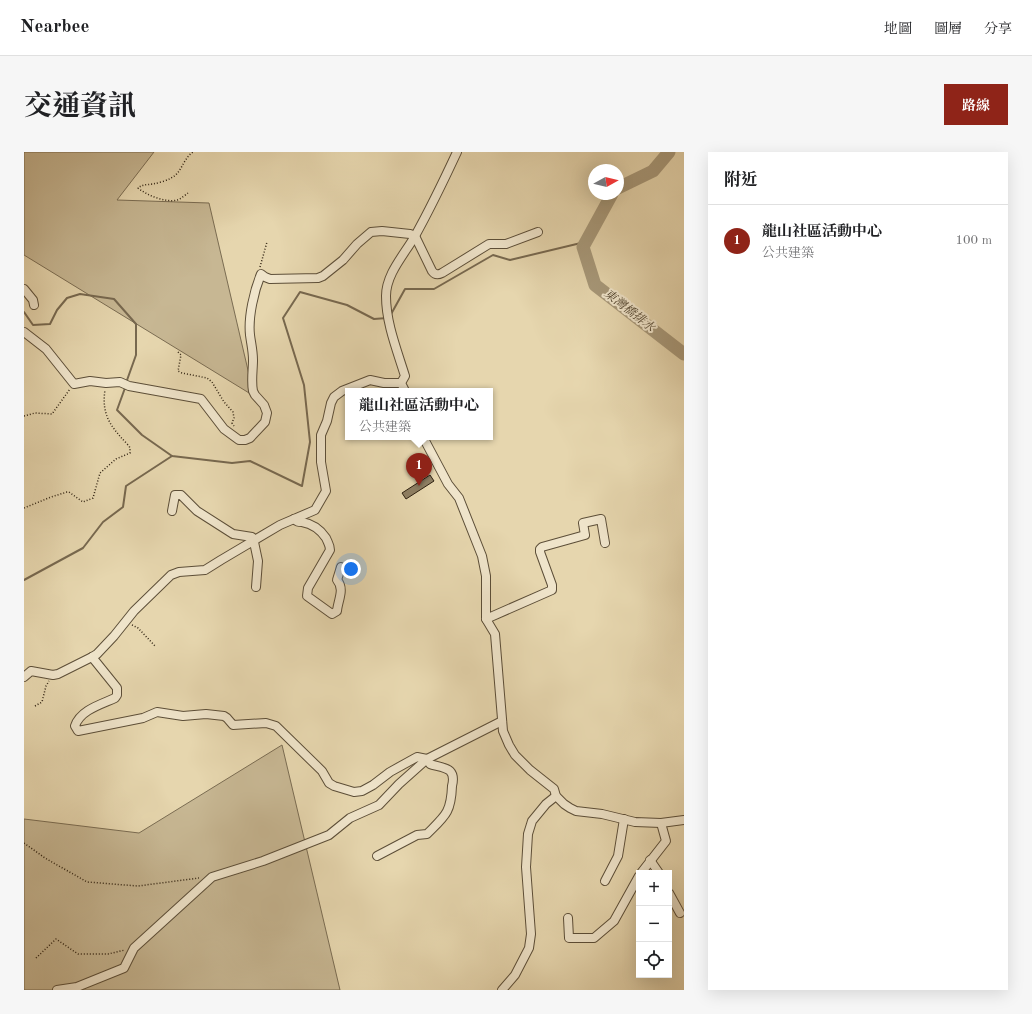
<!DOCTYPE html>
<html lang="zh-TW">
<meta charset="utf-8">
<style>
:root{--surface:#fff;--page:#f6f6f6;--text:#202124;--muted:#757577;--line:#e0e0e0;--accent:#8f2418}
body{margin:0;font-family:"Old Standard TT","Noto Serif TC",serif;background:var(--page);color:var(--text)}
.controls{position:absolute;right:12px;bottom:12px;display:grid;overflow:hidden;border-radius:0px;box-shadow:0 4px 16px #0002}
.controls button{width:36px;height:36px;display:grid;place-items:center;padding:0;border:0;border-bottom:1px solid var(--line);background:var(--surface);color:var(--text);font:20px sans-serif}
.compass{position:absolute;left:564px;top:12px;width:36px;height:36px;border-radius:50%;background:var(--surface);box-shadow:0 4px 16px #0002;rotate:82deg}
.you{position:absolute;left:327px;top:417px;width:14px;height:14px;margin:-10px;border:3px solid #fff;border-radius:50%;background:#1a73e8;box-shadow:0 0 0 6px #1a73e833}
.badge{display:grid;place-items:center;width:26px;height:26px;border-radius:50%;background:var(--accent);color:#fff;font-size:13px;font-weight:700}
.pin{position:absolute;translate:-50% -33px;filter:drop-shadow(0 1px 2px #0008)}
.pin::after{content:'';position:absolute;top:21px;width:14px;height:12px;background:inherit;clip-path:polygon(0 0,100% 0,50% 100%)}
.popup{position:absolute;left:321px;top:236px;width:148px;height:52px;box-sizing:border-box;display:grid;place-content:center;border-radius:0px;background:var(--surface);filter:drop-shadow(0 1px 3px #0005);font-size:13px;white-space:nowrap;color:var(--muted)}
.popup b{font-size:15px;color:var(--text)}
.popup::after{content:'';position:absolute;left:50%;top:100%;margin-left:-8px;border:8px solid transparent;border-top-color:var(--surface)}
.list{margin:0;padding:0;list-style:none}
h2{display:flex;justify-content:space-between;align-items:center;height:52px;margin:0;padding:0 16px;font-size:17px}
h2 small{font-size:13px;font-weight:400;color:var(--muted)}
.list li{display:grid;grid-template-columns:26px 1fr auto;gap:12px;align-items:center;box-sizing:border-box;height:72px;padding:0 16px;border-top:1px solid var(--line)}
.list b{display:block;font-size:15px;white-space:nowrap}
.list p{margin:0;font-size:13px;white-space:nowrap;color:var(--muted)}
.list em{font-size:13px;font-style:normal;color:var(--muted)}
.icon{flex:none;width:22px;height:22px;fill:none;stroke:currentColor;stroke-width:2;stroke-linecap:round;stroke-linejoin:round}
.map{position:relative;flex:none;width:660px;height:838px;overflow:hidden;border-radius:0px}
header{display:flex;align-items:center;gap:24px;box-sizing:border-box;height:56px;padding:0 20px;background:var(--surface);border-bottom:1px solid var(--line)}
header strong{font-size:19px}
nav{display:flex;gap:22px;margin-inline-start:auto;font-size:14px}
.intro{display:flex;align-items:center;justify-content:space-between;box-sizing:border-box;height:96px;padding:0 24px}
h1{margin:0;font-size:28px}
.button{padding:10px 18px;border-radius:0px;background:var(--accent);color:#fff;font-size:14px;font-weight:700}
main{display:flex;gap:24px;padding:0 24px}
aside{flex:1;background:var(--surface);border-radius:0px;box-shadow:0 4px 16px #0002}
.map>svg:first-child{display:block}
.green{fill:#c7b793;stroke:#7a6c52}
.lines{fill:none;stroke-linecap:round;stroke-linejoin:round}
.stream{stroke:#77684f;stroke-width:2}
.river{stroke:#a79879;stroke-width:13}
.building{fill:#8e7f63;stroke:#2e2111}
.minor-casing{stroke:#5c4e38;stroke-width:10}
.path{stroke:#2e2111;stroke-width:1.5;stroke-dasharray:1 2;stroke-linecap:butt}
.minor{stroke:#efe4ca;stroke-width:8}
.labels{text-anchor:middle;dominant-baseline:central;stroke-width:4;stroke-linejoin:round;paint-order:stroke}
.water-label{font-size:12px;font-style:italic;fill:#584b35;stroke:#efe4ca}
</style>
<header>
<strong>Nearbee</strong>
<nav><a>地圖</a><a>圖層</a><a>分享</a></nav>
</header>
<div class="intro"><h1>交通資訊</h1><a class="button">路線</a></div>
<main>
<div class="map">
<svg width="660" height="838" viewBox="0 0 660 838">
<rect width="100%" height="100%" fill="#e6d6ae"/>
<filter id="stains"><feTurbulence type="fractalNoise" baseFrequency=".005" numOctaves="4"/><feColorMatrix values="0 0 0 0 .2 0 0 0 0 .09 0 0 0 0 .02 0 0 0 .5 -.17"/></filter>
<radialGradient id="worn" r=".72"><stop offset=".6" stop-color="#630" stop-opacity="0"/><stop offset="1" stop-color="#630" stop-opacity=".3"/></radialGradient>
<g class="green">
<polygon points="0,0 130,0 93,48 185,51 230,244 0,103"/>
<polygon points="258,593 316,838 0,838 0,667 115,681"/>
</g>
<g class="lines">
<g class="stream">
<polyline points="0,160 9,173 26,172 33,158 43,146 56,142 90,147 112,172 112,203 102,231"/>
<polyline points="366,164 381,137 410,137 469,103 486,108 561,90"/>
<polyline points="101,236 93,258 118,283 148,304 208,311 226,309 278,334 286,290 280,233 259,166 276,140 323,153 350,167 363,166"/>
<polyline points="0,428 59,396 79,370 99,355 102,334 148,304"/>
</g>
<g class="river">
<polyline points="594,36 629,19 645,0"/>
<polyline points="588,42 559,95 571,133 660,202"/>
</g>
</g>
<polygon class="building" points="406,323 410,329 382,347 378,341"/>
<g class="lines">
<defs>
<g id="minor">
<polyline points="0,137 9,148 10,153"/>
<path d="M0 180 22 197 50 232 66 229 82 231 96 230 105 234 177 247 200 277 215 288H221L226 286 241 270 243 261 240 253 231 243 229 239C227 229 229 218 229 208 229 199 227 191 226 183 224 165 230 139 237 122L241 125 246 127 294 126 299 124 319 108 333 92 347 80 358 79 386 82 391 84 408 119C411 123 414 123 418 121L465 92H482L514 80"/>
<path d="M381 239 377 231 381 224C373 198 362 171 362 144 362 122 380 103 391 84 406 57 420 28 433 0"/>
<polyline points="399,285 424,332 435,346 458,404 462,424 462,467 471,482 479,579 485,593 491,603 506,618 530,637 532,644 540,652 546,656 552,659 578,662 611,670 637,671 660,668"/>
<polyline points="148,359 151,343 157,343 173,359 209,382 228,385 230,387 230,390 234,409 232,435"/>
<path d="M270 367C273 370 274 370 278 370 289 372 296 377 302 386 304 391 306 393 306 398L284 436 283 444 308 462 313 459C314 448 321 437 313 428L317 415"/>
<polyline points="462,467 528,438 528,433 516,400 516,397 518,395 561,383 559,371 577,367 581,391"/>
<path d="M68 505 93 536V543L91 546C78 552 56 558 51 574L54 579 119 566 133 560 159 564 182 562 200 564 203 566 209 573 242 571 252 574 298 619 305 631 310 634 330 640 338 639 349 633 366 620 393 605 403 607 406 612C411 614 422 615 426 619 430 623 429 630 428 634 427 661 421 664 403 682L393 683 353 704"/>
<polyline points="0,525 7,519 29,523 34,522 68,505 73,502 90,484 110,459 147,423 155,420 181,418 197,408 256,373 291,358 302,339 297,310 297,283 303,269 307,251 310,245 318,239 346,228 360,231 377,231"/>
<polyline points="626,708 635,721"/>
<polyline points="617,721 642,689 637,671"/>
<polyline points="581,729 594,704 600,667"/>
<polyline points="645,741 656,761"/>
<polyline points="544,766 545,786 570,786 590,769 615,724"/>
<polyline points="33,838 53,835 100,816 110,796 188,725 239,709 305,683 326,666 355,653 375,632 403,607 478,569"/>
<polyline points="478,838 491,823 505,796 507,782 502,715 504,682 508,669 522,652 532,644"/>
</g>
</defs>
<use href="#minor" class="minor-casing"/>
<g class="path">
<path d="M164 41C161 43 157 47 153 48 142 51 122 43 114 36 119 32 122 33 129 32 134 31 142 29 147 26 158 21 158 8 169 0"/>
<polyline points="236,115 243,90"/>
<polyline points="154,200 157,203 154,219 158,221 183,226 188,230 200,250 209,260 210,266 208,271 210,274"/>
<polyline points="0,264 11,261 28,262 46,237"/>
<path d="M0 356 27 345 43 340H45L59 350 69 346 76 321 92 307 106 301V296L105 294C88 276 77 264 81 238"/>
<polyline points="108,473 114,476 132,495"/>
<polyline points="11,554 18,550 22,534 25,529"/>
<polyline points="0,691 21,706 63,730 114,734 175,726"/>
<polyline points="12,806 32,787 54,802 84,802 101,798"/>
</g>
<use href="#minor" class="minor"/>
</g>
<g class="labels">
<g class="water-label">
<text transform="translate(605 159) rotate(38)">東灣橋排水</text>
</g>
</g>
<rect width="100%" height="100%" filter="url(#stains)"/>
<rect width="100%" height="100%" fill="url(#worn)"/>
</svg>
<div class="controls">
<button>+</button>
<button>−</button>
<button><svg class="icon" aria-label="locate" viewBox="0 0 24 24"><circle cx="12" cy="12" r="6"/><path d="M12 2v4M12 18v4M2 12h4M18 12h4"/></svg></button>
</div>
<svg class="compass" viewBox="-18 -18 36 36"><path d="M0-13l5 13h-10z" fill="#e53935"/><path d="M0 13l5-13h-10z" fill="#757577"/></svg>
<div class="you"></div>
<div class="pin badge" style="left:395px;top:334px">1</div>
<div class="popup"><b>龍山社區活動中心</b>公共建築</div>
</div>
<aside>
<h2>附近<small></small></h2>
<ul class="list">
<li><span class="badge">1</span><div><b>龍山社區活動中心</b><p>公共建築</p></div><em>100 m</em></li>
</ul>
</aside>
</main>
